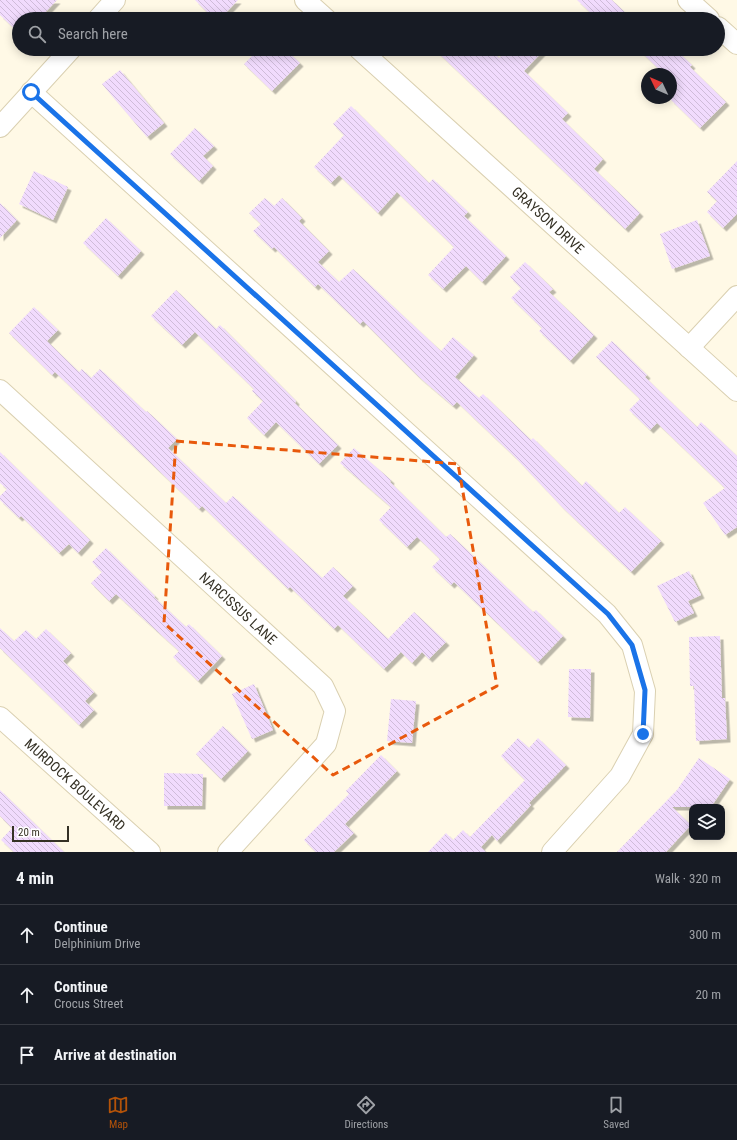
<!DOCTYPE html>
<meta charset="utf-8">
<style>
:root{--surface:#171b24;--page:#242831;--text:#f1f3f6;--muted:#9ea1a6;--line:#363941;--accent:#b45309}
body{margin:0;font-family:"Roboto Condensed",sans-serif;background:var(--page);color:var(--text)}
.controls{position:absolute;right:12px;bottom:12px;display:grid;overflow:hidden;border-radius:8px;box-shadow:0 2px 10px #0003}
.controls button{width:36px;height:36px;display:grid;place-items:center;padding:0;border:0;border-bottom:1px solid var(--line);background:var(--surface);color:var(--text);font:20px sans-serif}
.compass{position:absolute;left:641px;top:68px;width:36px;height:36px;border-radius:50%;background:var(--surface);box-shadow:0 2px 10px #0003;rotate:314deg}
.scale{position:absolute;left:12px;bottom:10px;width:57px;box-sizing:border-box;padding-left:4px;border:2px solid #353125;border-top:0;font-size:11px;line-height:14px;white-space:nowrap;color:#353125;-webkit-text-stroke:3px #fff;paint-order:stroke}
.stop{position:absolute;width:12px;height:12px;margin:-9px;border:3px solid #1a73e8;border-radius:50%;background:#fff}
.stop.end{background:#1a73e8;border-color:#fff;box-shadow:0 1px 4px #0008}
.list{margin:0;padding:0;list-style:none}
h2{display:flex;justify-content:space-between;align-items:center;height:52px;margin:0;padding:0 16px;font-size:17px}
h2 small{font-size:13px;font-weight:400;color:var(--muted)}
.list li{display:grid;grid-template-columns:26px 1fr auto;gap:12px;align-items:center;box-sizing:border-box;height:60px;padding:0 16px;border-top:1px solid var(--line)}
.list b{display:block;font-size:15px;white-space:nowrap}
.list p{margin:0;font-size:13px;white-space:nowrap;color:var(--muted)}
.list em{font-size:13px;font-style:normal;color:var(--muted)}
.icon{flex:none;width:22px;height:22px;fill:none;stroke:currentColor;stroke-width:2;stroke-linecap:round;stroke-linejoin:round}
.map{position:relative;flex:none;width:737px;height:852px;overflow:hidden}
.search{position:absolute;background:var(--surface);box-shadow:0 2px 10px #0003;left:12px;right:12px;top:12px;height:44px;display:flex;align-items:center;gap:10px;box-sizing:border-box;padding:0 14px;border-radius:22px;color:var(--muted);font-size:15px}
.sheet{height:232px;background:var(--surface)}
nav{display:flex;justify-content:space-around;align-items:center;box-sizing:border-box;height:56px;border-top:1px solid var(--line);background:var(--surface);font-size:11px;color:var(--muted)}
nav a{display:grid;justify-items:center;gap:2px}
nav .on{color:var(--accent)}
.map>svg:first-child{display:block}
.building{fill:url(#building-back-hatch);filter:url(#shadow)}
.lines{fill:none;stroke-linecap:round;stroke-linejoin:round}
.minor-casing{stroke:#dad0b1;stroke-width:22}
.minor{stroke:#fff;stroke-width:20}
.route{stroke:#1a73e8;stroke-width:5}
.marked{fill:none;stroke:#e8590c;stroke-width:3;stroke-dasharray:8 5;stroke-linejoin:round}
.labels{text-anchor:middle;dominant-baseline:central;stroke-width:4;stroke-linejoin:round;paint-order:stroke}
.street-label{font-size:14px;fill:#353125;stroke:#fff}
</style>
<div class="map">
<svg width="737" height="852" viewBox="0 0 737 852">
<defs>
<pattern id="building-back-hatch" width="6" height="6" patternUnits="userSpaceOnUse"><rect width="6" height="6" fill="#f1dbfd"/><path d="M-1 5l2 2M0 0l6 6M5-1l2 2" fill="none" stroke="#cfbcd9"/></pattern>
<filter id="shadow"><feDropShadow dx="3.5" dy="3.5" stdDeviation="0" flood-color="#0004"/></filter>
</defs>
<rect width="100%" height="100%" fill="#fff9e6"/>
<g class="building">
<polygon points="0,0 57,0 39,19 19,19 19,33 0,15"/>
<polygon points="195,0 238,0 220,19 214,19"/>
<polygon points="577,0 612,0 632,19 597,19"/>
<polygon points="259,49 285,49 300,63 272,91 244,64"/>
<polygon points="434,49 490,49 499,58 508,49 545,49 524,71 568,113 562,119 603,159 594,169 640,213 625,229"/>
<polygon points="638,49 675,49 692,65 690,67 726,102 700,128 671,100 671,74 664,74"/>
<polygon points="120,70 164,123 147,137 102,84"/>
<polygon points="351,106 429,183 433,179 468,212 464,216 506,256 482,282 466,266 443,289 428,275 454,247 397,192 378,213 339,175 331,183 314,167 344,135 333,124"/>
<polygon points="195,128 214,146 203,156 213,166 199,181 170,154"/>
<polygon points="737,161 737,214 723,228 707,212 717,201 707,192"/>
<polygon points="34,171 68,187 53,220 19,204"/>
<polygon points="265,198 274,206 282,198 302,218 299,221 329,251 318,262 339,282 353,269 441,351 453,337 474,355 455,377 479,398 483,394 531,440 533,438 582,486 586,481 619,513 625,507 661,541 631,572 562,507 515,457 457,402 453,406 419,377 363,321 360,324 318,284 315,287 274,247 272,249 253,231 261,224 249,213"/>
<polygon points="0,203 17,220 0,238"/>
<polygon points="106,218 141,251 118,276 83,243"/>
<polygon points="697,220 710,256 672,269 660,234"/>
<polygon points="525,262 553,289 549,292 594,335 570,361 539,331 542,328 511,298 521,288 510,277"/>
<polygon points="176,290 216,329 220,325 296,401 295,403 338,445 319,464 276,422 264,435 247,418 263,401 252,391 254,389 195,332 182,345 151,316"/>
<polygon points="34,307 58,330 47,341 79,372 82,369 91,378 100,369 146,412 147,411 177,439 168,448 226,503 233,496 322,578 333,567 353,586 343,596 388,639 414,612 446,642 429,659 422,652 412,663 401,652 384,669 338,625 334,629 290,587 288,589 202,506 199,509 55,372 52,375 9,333"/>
<polygon points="612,341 647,375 645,377 697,427 701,422 737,456 737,527 725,535 703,503 725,488 657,423 650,430 629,410 640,399 596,357"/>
<polygon points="354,448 391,480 390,482 446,537 450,534 533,612 536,610 563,636 538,662 454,582 451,585 432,567 440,559 417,537 407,547 379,520 391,507 340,463"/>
<polygon points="0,452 90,540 78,553 69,544 59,553 21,516 19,518 0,500 0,496 7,489 0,483"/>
<polygon points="106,548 155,596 154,597 186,627 189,624 222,656 198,681 173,657 179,651 116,594 109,601 91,583 102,572 92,562"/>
<polygon points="689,571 701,595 688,601 694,613 675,622 657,586"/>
<polygon points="0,628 14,641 26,630 36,639 46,629 71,653 63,661 94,692 85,701 94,710 79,725 0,648"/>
<polygon points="720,636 722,698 725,698 727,739 696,741 694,686 690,686 689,637"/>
<polygon points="569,669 591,669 590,718 568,717"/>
<polygon points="254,684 273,730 252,739 232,694"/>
<polygon points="391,699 416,701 412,743 387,741"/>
<polygon points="223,726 248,751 221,779 196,754"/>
<polygon points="518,738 529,748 538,738 566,765 529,803 531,805 497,841 492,835 481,847 486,852 428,852 446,833 453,840 463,830 470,837 525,780 501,756"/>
<polygon points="381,755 397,771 345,824 354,833 334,852 316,852 304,840 349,794 346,791"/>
<polygon points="699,758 730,779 711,807 672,807 691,825 666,852 617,852 677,790"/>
<polygon points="164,773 203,774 202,806 164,806"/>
<polygon points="0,790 64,852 14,852 1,840 12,828 0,816"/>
</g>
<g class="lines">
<defs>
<g id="minor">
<polyline points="305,0 326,19"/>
<polyline points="688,0 709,19"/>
<polyline points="98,19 115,0"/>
<polyline points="718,27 737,44"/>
<path id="s1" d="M359 49 737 391"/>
<polyline points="31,92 607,614 632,645 645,691 643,734 620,776 552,852"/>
<polyline points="0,127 71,49"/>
<polyline points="689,348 737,296"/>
<path id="s2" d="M0 390 323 686 335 711 326 744 228 852"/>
<path id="s3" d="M0 717 150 852"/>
</g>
</defs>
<use href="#minor" class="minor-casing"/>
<use href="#minor" class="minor"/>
</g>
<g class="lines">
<polyline class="route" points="31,92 608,614 632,645 645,690 643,734"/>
</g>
<path class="marked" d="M176 441 458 464 497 686 333 775 164 623Z"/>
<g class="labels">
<g class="street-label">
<text stroke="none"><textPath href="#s1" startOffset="255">GRAYSON DRIVE</textPath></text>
<text stroke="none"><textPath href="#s2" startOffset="323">NARCISSUS LANE</textPath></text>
<text stroke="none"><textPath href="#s3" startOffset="101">MURDOCK BOULEVARD</textPath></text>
</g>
</g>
</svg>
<div class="controls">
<button><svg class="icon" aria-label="layers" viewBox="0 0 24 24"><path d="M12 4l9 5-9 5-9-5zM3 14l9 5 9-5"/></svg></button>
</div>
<svg class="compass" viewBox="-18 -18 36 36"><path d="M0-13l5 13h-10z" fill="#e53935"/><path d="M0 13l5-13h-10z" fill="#9ea1a6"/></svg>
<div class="scale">20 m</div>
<div class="stop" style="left:31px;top:92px"></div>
<div class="stop end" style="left:643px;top:734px"></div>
<div class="search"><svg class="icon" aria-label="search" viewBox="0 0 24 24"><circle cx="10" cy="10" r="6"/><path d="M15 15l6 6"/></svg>Search here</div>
</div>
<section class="sheet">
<h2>4 min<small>Walk · 320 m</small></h2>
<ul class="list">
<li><svg class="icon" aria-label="ahead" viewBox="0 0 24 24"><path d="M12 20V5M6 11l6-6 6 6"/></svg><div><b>Continue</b><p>Delphinium Drive</p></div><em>300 m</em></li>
<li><svg class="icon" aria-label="ahead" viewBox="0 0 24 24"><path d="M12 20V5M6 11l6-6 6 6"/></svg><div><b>Continue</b><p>Crocus Street</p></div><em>20 m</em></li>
<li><svg class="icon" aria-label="arrive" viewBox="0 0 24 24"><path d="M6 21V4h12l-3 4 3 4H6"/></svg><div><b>Arrive at destination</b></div></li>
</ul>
</section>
<nav>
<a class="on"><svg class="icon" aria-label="map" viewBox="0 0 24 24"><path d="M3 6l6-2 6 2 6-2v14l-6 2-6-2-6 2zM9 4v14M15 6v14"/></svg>Map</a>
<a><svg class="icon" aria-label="directions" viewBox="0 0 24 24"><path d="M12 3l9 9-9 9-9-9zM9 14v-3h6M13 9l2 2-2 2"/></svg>Directions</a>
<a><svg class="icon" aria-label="saved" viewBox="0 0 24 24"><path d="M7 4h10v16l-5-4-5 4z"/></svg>Saved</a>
</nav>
